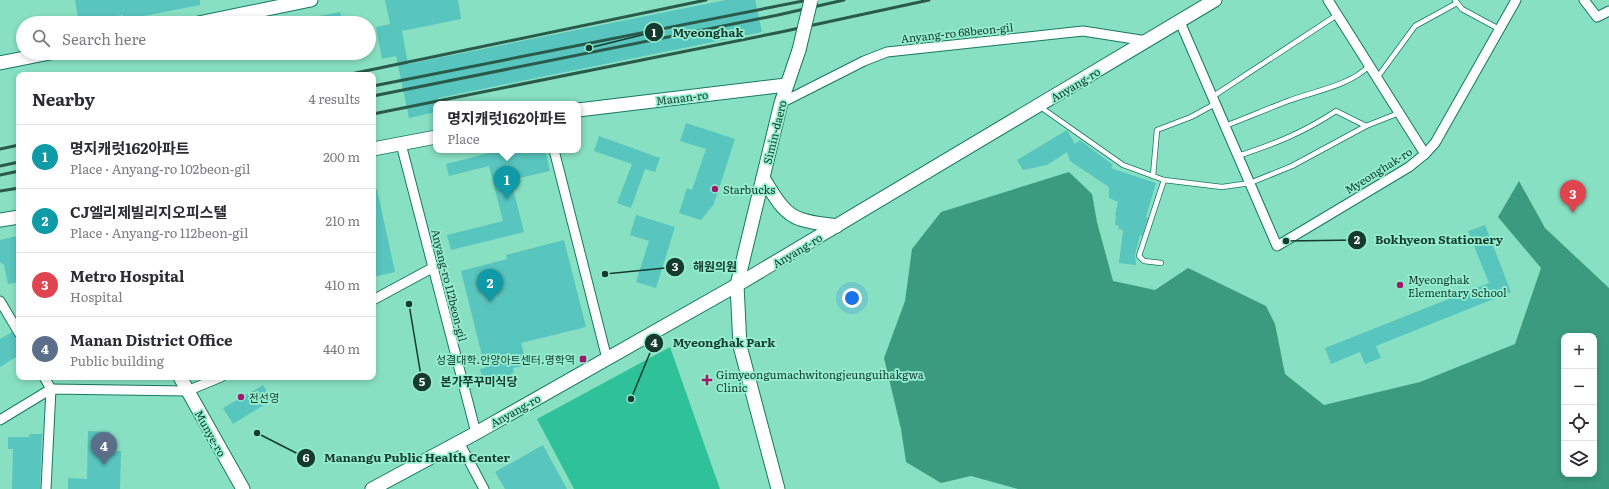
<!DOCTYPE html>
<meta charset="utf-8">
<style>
:root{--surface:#fff;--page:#f7f7f7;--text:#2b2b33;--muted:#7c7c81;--line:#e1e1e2;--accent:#9f1a6a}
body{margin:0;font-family:Literata,"Noto Sans KR",serif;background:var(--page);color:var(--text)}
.controls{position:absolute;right:12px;bottom:12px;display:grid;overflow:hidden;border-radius:8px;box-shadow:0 2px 6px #0003}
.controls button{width:36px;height:36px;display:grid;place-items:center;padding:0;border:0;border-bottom:1px solid var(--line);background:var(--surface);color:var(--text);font:20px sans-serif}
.you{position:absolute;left:852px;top:298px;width:14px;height:14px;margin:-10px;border:3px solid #fff;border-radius:50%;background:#1a73e8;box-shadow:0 0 0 6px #1a73e833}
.badge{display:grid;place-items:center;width:26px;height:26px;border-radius:50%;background:var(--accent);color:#fff;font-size:13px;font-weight:700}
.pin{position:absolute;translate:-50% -33px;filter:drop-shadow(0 1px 2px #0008)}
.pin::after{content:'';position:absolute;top:21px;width:14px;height:12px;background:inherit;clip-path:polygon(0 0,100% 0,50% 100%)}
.popup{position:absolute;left:433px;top:101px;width:148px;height:52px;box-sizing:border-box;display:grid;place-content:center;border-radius:8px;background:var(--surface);filter:drop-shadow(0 1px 3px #0005);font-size:13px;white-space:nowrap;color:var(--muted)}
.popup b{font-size:15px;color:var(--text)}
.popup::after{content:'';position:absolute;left:50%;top:100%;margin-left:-8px;border:8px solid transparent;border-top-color:var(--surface)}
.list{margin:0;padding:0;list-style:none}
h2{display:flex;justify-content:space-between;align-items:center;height:52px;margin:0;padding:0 16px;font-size:17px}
h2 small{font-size:13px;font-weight:400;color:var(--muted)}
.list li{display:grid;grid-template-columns:26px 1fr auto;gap:12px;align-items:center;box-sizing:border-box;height:64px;padding:0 16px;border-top:1px solid var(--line)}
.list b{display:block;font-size:15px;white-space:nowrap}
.list p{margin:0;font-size:13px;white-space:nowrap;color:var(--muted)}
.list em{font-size:13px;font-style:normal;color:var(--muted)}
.icon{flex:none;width:22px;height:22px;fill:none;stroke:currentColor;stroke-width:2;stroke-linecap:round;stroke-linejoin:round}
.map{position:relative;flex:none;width:1609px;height:489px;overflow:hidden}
.search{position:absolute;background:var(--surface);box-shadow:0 2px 6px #0003;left:16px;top:16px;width:360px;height:44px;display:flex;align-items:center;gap:10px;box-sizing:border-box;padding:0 14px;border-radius:22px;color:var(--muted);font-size:15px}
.panel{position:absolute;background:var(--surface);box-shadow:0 2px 6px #0003;left:16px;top:72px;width:360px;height:308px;border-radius:8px}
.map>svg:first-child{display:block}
.green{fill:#2fc29a}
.forest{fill:#3b9b7e;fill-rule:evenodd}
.building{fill:#58c5be}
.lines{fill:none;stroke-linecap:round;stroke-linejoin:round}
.lane-casing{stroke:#16795f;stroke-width:6}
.street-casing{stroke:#16795f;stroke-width:11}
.secondary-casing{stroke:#16795f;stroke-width:15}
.lane{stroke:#fff;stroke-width:4.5}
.street{stroke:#fff;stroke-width:9}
.secondary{stroke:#fff;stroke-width:13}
.rail{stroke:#2a5a4a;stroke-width:3}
.secondary-bridge-casing{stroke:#16795f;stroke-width:15;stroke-linecap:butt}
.secondary-bridge{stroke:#fff;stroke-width:13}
.poi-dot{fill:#9f1a6a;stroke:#95eecf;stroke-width:1.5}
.labels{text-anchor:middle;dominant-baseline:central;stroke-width:3.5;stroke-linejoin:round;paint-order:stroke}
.street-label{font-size:11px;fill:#153b2f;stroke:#95eecf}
.poi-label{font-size:11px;fill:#153b2f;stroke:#95eecf;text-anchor:start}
.leader{fill:none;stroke:#153b2f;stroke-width:1.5}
.callout-dot{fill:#153b2f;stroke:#95eecf;stroke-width:1.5}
.mark-label{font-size:12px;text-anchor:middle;font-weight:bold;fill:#fff}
.callout-label{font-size:12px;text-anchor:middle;font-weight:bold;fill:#153b2f;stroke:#95eecf;stroke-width:3.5;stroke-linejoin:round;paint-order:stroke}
</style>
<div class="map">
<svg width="1609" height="489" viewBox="0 0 1609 489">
<rect width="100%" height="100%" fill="#88e0c2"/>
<polygon class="green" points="670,347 720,489 574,489 537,419"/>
<path class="forest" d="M1069 172 1092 194 1097 222 1113 281 1155 290 1188 268 1266 306 1275 324 1285 374 1324 405 1420 382 1515 344 1541 268 1498 217 1519 181 1545 228 1609 288V489H1018L971 476 941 483 906 462 901 429 884 358 905 301 912 249 941 212ZM1564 336H1594V474H1564Z"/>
<g class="building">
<polygon points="75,0 200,0 200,5 123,20 123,15 79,23"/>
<polygon points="385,0 458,0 461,19 402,31 408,64 726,0 755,0 762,32 438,98 439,104 436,104 436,112 409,118 396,56 382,59 376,27 390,24"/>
<polygon points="340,12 343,23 310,23 309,18"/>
<polygon points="686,123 735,139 714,204 701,220 679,213 687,188 692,190 706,149 680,141"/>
<polygon points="1067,130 1075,144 1080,140 1113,165 1111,168 1156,183 1146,217 1148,218 1142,236 1140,235 1135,255 1136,265 1119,263 1123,230 1118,229 1119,226 1115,225 1116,215 1115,215 1118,202 1109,198 1109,187 1070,161 1067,152 1047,165 1023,170 1017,160"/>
<polygon points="599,136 660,158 655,172 645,169 631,208 617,203 632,164 594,151"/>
<polygon points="501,150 545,150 550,171 511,180 524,232 451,250 447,235 503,221 489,166 449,176 446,164"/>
<polygon points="377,189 395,272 373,277 373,190"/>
<polygon points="636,215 675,227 656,288 636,282 649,241 630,235"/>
<polygon points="1485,225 1511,292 1376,346 1381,358 1365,364 1360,352 1331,364 1325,348 1489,283 1468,231"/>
<polygon points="17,236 19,249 19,282 8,284 4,265 0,262 0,240"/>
<polygon points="564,240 586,327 521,343 527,365 513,368 514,372 502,380 484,384 480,369 485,368 461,271 507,259 506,255"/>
<polygon points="12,332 16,338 19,339 19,355 0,367 0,339"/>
<polygon points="263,385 272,400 233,424 223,408"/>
<polygon points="88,431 110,432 110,451 121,451 120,489 68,489 68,478 87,479"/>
<polygon points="29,434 42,434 40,489 12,489 13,449 8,449 8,437 29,437"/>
<polygon points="543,445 567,489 505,489 495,472"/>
</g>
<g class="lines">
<defs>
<g id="lane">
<polyline points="1455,0 1462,9 1499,29"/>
<polyline points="1377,78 1415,26 1457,3"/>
<polyline points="1212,97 1337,15"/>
<polyline points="1039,106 1123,165 1164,180 1222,187 1250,183 1292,166 1366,126 1399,113"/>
<path d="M1225 126C1246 118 1267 109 1288 101 1314 91 1349 86 1369 66"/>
<path d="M1238 156C1274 144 1303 133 1336 111L1366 126"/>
<polyline points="1153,176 1157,130 1191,117 1215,104"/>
<polyline points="1161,263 1144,261 1139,256 1164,180"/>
</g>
<g id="street">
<polyline points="1328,0 1425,154"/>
<polyline points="1584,0 1597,17 1609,11"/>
<polyline points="1180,22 1277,246 1409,167 1425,154 1435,143 1516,0"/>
<polyline points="781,103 864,61 887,52 1083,31 1147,41"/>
<polyline points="401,144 476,433"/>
<polyline points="554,150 607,359"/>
<polyline points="373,300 434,267"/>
<polyline points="0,301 19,333"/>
<polyline points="44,377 51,389 46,489"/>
<polyline points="0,420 51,389 187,391 221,377"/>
<polyline points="459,442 484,489"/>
</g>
<g id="secondary">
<polyline points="198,23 311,0"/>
<polyline points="0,63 50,53"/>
<polyline points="578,110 786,85"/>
<polyline points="373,149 436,137"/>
<path d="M763 178C773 193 782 213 800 219 811 223 825 224 837 226"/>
<polyline points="0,220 19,217"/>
<polyline points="180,377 243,489"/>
<polyline points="372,489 476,433 737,285 1215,0"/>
<polyline points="778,489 740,346 737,285 781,103 799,50"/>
</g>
</defs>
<use href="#lane" class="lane-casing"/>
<use href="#street" class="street-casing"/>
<use href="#secondary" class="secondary-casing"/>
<use href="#lane" class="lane"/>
<use href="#street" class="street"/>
<use href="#secondary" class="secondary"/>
<g class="rail">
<polyline points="346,75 706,0"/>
<polyline points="373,86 808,0"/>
<polyline points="373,96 778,15 844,0"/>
<polyline points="373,114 781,32 929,0"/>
<polyline points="0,149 19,145"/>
<polyline points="0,166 19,162"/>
<polyline points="0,175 19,171"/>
<polyline points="0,191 19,188"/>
</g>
<defs>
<polyline id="secondary-bridge" points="799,50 811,0"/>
</defs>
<use href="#secondary-bridge" class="secondary-bridge-casing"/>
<use href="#secondary-bridge" class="secondary-bridge"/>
</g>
<g class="poi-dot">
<circle cx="715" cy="189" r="4"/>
<circle cx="1400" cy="285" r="4"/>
<rect x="579" y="355" width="8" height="8" rx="2"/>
<path d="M705 374h4v4h4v4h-4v4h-4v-4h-4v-4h4z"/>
<circle cx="241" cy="397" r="4"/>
</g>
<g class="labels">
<g class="street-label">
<text transform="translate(957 32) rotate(-6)">Anyang-ro 68beon-gil</text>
<text transform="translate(1075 84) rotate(-31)">Anyang-ro</text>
<text transform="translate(682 97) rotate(-7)">Manan-ro</text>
<text transform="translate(774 132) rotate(-76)">Simin-daero</text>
<text transform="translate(1378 170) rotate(-32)">Myeonghak-ro</text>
<text transform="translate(797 250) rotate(-31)">Anyang-ro</text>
<text transform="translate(450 285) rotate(76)">Anyang-ro 112beon-gil</text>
<text transform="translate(515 410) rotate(-29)">Anyang-ro</text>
<text transform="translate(211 433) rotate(61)">Munye-ro</text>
</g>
<g class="poi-label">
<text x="723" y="189">Starbucks</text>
<text x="1408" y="279">Myeonghak<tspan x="1408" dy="13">Elementary School</tspan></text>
<text x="575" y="359" text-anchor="end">성결대학.안양아트센터.명학역</text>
<text x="716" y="374">Gimyeongumachwitongjeunguihakgwa<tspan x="716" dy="13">Clinic</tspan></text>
<text x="249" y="397">전선영</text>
</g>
</g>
<path class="leader" d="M589 48L654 32M1286 241L1357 240M605 274L675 267M631 399L654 343M409 304L422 382M257 433L306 458"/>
<g class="callout-dot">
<circle cx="589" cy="48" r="4"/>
<circle cx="1286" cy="241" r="4"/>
<circle cx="605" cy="274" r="4"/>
<circle cx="631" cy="399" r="4"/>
<circle cx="409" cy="304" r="4"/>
<circle cx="257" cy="433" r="4"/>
<circle cx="654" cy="32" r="10"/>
<circle cx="1357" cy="240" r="10"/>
<circle cx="675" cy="267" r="10"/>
<circle cx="654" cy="343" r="10"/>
<circle cx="422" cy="382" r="10"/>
<circle cx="306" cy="458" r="10"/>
</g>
<g class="mark-label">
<text x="654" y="37">1</text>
<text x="1357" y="244">2</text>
<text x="675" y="271">3</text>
<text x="654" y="347">4</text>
<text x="422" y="386">5</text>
<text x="306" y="462">6</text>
</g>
<g class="callout-label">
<text x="708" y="37">Myeonghak</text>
<text x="1439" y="244">Bokhyeon Stationery</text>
<text x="715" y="271">해원의원</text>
<text x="724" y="347">Myeonghak Park</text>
<text x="479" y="386">본가쭈꾸미식당</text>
<text x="417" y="462">Manangu Public Health Center</text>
</g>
</svg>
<div class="controls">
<button>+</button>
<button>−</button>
<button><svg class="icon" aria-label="locate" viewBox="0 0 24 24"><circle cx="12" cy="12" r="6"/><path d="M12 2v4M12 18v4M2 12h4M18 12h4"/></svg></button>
<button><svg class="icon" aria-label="layers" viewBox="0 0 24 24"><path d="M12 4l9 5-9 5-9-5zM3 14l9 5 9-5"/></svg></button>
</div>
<div class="you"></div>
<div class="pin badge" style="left:507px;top:199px;background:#0f9aa8">1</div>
<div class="popup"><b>명지캐럿162아파트</b>Place</div>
<div class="pin badge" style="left:490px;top:302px;background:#0f9aa8">2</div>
<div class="pin badge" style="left:1573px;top:213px;background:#e0444e">3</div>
<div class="pin badge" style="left:104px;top:465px;background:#5c6f8a">4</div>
<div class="search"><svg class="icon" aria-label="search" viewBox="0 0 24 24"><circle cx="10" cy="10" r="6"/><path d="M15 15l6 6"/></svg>Search here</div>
<section class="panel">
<h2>Nearby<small>4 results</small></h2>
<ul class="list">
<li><span class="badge" style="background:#0f9aa8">1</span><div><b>명지캐럿162아파트</b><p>Place · Anyang-ro 102beon-gil</p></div><em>200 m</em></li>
<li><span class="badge" style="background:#0f9aa8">2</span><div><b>CJ엘리제빌리지오피스텔</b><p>Place · Anyang-ro 112beon-gil</p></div><em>210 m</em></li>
<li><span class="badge" style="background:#e0444e">3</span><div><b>Metro Hospital</b><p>Hospital</p></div><em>410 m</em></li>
<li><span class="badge" style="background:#5c6f8a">4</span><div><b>Manan District Office</b><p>Public building</p></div><em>440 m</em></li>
</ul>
</section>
</div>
